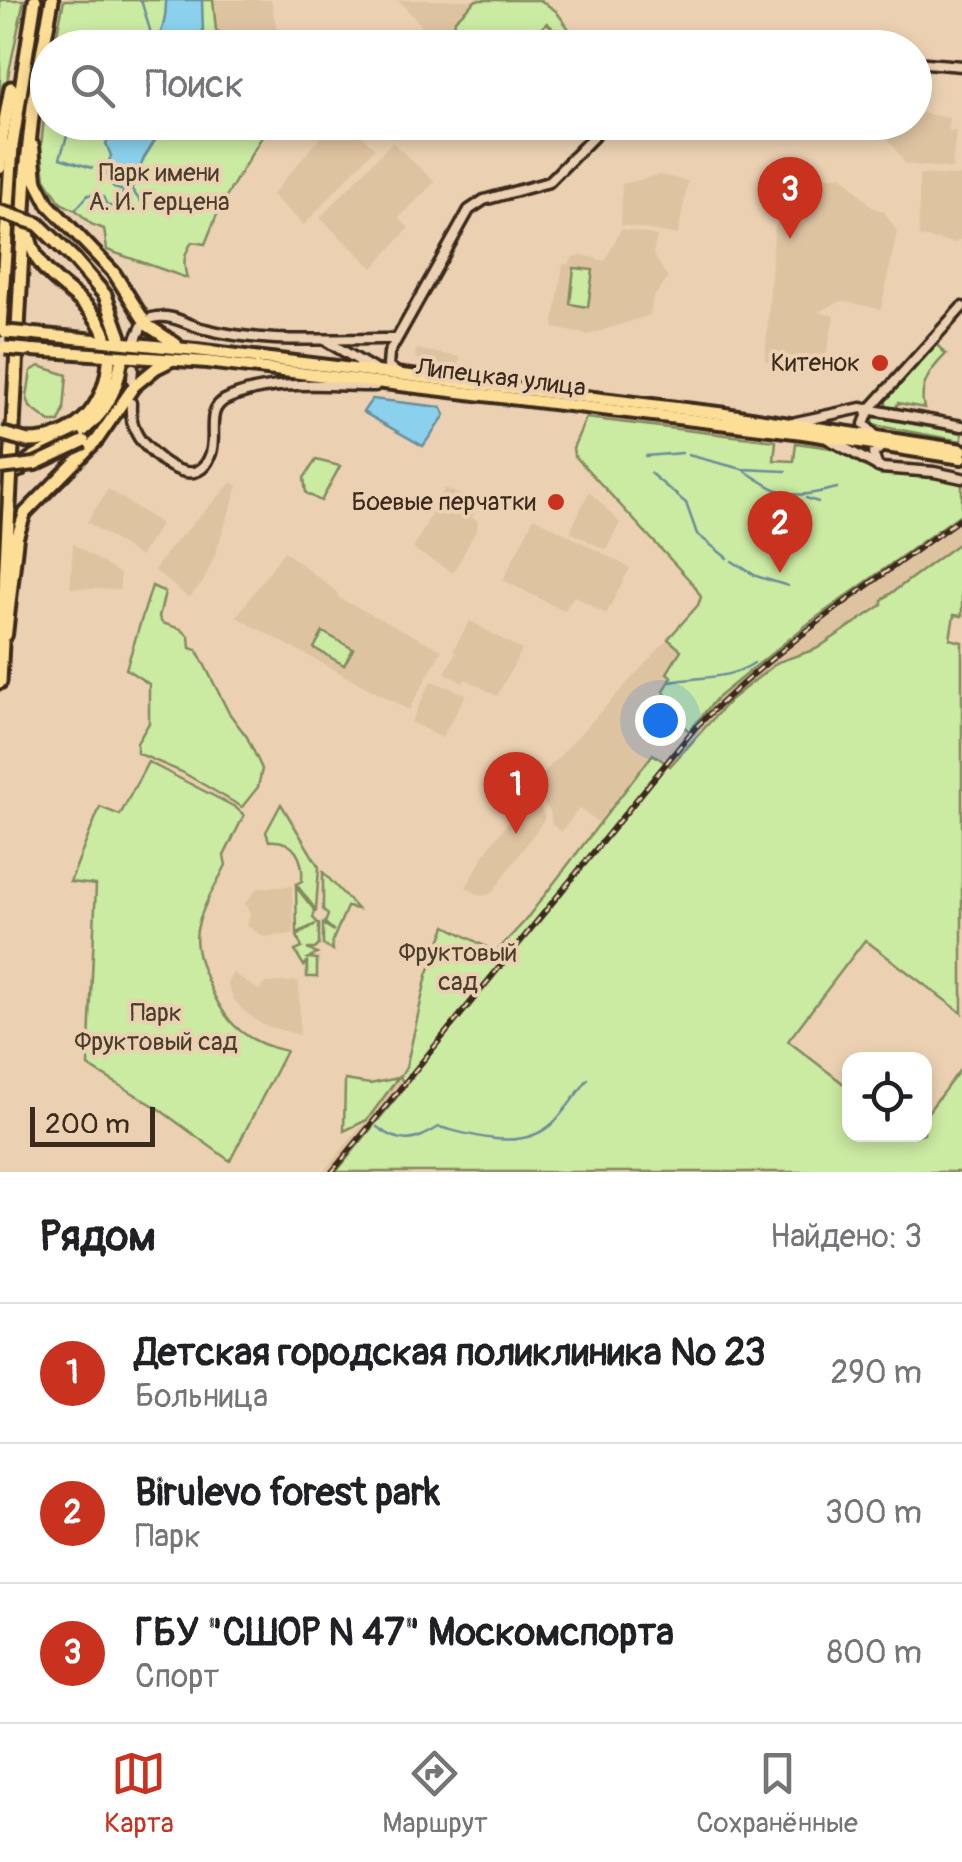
<!DOCTYPE html>
<html lang="ru">
<meta charset="utf-8">
<style>
:root{--surface:#fff;--page:#f6f6f6;--text:#202124;--muted:#757577;--line:#e0e0e0;--accent:#c8321e}
body{margin:0;font-family:Pangolin,sans-serif;background:var(--page);color:var(--text)}
.controls{position:absolute;right:30px;bottom:30px;display:grid;overflow:hidden;border-radius:20px;box-shadow:0 5px 15px #0003}
.controls button{width:90px;height:90px;display:grid;place-items:center;padding:0;border:0;border-bottom:2px solid var(--line);background:var(--surface);color:var(--text);font:50px sans-serif}
.scale{position:absolute;left:30px;bottom:25px;width:125px;box-sizing:border-box;padding-left:10px;border:5px solid #3b2a1e;border-top:0;font-size:28px;line-height:35px;white-space:nowrap;color:#3b2a1e;-webkit-text-stroke:8px #ebd1b2;paint-order:stroke}
.you{position:absolute;left:660px;top:720px;width:35px;height:35px;margin:-25px;border:8px solid #fff;border-radius:50%;background:#1a73e8;box-shadow:0 0 0 15px #1a73e833}
.badge{display:grid;place-items:center;width:65px;height:65px;border-radius:50%;background:var(--accent);color:#fff;font-size:32px;font-weight:700}
.pin{position:absolute;translate:-50% -82px;filter:drop-shadow(0 2px 5px #0008)}
.pin::after{content:'';position:absolute;top:52px;width:35px;height:30px;background:inherit;clip-path:polygon(0 0,100% 0,50% 100%)}
.list{margin:0;padding:0;list-style:none}
h2{display:flex;justify-content:space-between;align-items:center;height:130px;margin:0;padding:0 40px;font-size:42px}
h2 small{font-size:32px;font-weight:400;color:var(--muted)}
.list li{display:grid;grid-template-columns:65px 1fr auto;gap:30px;align-items:center;box-sizing:border-box;height:140px;padding:0 40px;border-top:2px solid var(--line)}
.list b{display:block;font-size:38px;white-space:nowrap}
.list p{margin:0;font-size:32px;white-space:nowrap;color:var(--muted)}
.list em{font-size:32px;font-style:normal;color:var(--muted)}
.icon{flex:none;width:55px;height:55px;fill:none;stroke:currentColor;stroke-width:2;stroke-linecap:round;stroke-linejoin:round}
.map{position:relative;flex:none;width:962px;height:1172px;overflow:hidden}
.search{position:absolute;background:var(--surface);box-shadow:0 5px 15px #0003;left:30px;right:30px;top:30px;height:110px;display:flex;align-items:center;gap:25px;box-sizing:border-box;padding:0 35px;border-radius:55px;color:var(--muted);font-size:38px}
.sheet{height:550px;background:var(--surface)}
nav{display:flex;justify-content:space-around;align-items:center;box-sizing:border-box;height:140px;border-top:2px solid var(--line);background:var(--surface);font-size:28px;color:var(--muted)}
nav a{display:grid;justify-items:center;gap:5px}
nav .on{color:var(--accent)}
.map>svg:first-child{display:block}
.built{fill:#dec3a1}
.green{fill:#cbeaa2;stroke:#838a60;stroke-width:2.5}
.water{fill:#8bd0ec;stroke:#6b8e9a;stroke-width:2.5}
.lines{fill:none;stroke-linecap:round;stroke-linejoin:round}
.stream{stroke:#6b8e9a;stroke-width:2.5}
.tertiary-casing{stroke:#3b2a1e;stroke-width:15}
.primary-casing{stroke:#3b2a1e;stroke-width:18}
.trunk-casing{stroke:#3b2a1e;stroke-width:19}
.tertiary{stroke:#ebd1b2;stroke-width:8}
.primary{stroke:#fdde96;stroke-width:10}
.trunk{stroke:#fdde96;stroke-width:11}
.rail-casing{stroke:#3b2a1e;stroke-width:6}
.rail{stroke:#ebd1b2;stroke-width:2.5;stroke-dasharray:8;stroke-linecap:butt}
.primary-bridge-casing{stroke:#3b2a1e;stroke-width:18;stroke-linecap:butt}
.trunk-bridge-casing{stroke:#3b2a1e;stroke-width:19;stroke-linecap:butt}
.primary-bridge{stroke:#fdde96;stroke-width:10}
.trunk-bridge{stroke:#fdde96;stroke-width:11}
.poi-dot{fill:#c8321e;stroke:#ebd1b2;stroke-width:4}
.labels{text-anchor:middle;dominant-baseline:central;stroke-width:8;stroke-linejoin:round;paint-order:stroke}
.park-label{font-size:25px;fill:#493d2b;stroke:#ebd1b2}
.poi-label{font-size:25px;fill:#3b2a1e;stroke:#ebd1b2;text-anchor:end}
.street-label{font-size:25px;fill:#3b2a1e;stroke:#ebd1b2}
</style>
<div class="map">
<svg width="962" height="1172" viewBox="0 0 962 1172">
<rect width="100%" height="100%" fill="#ebd1b2"/>
<filter id="ink" filterUnits="userSpaceOnUse"><feTurbulence type="fractalNoise" baseFrequency=".01" numOctaves="2"/><feDisplacementMap in="SourceGraphic" scale="20" xChannelSelector="R" yChannelSelector="G"/><feConvolveMatrix kernelMatrix="1 2 1 2 8 2 1 2 1" color-interpolation-filters="sRGB"/></filter>
<g filter="url(#ink)">
<g class="built">
<polygon points="210,0 271,0 280,45 252,47 238,38 227,38 216,30"/>
<polygon points="398,0 476,0 455,20 453,39 445,48 410,47 421,25"/>
<polygon points="915,112 949,118 948,130 956,131 952,169 905,164 887,137 889,123 914,122"/>
<polygon points="332,123 348,123 375,148 304,225 272,195"/>
<polygon points="392,142 435,182 399,218 409,228 373,268 320,218"/>
<polygon points="919,174 962,176 962,238 955,243 919,237"/>
<polygon points="659,175 688,181 678,235 621,225 622,184"/>
<polygon points="842,175 872,207 884,212 897,232 881,309 842,301 818,312 834,316 823,372 765,361 774,233 781,204 804,180"/>
<polygon points="621,229 657,236 653,254 668,278 653,298 650,315 588,335 553,328 563,264 569,264 573,257 583,255 605,261"/>
<polygon points="416,349 460,357 457,373 423,367 415,356"/>
<polygon points="232,482 238,486 215,555 203,582 189,598 154,570 168,550"/>
<polygon points="445,488 479,504 472,517 478,521 477,529 453,573 413,549"/>
<polygon points="108,489 161,524 140,557 87,522"/>
<polygon points="589,491 620,523 606,550 570,532"/>
<polygon points="962,513 962,541 882,600 882,605 876,606 816,649 781,662 707,724 338,1169 323,1172 664,763 652,754 598,822 579,809 561,832 552,824 550,811 534,789 541,776 668,639 681,650 667,697 680,723 689,731 717,698 809,623"/>
<polygon points="534,517 630,568 606,614 574,596 564,611 503,580"/>
<polygon points="73,544 120,574 120,590 70,588"/>
<polygon points="284,551 336,591 339,598 442,650 409,710 236,617"/>
<polygon points="470,621 522,650 497,696 466,679 463,683 445,673 456,652 453,650"/>
<polygon points="431,681 466,694 442,738 411,722"/>
<polygon points="525,800 532,800 540,806 545,818 492,893 481,896 466,887 487,850"/>
<polygon points="292,886 294,934 264,937 247,926 250,914 245,903 258,888"/>
<polygon points="233,973 259,990 265,983 299,981 300,1035 263,1025 245,1012 233,998 227,982"/>
</g>
<g class="green">
<polygon points="0,0 24,0 0,115"/>
<path d="M64 0H213L216 30C228 39 239 39 252 47L54 48Z"/>
<polygon points="476,0 540,0 556,11 582,47 573,47 547,23 521,47 463,47 453,39 455,20"/>
<path d="M47 89 48 122 270 123 220 207 205 244 192 242C183 256 183 263 187 278L107 250 104 229 91 224 77 211 61 203 45 179 41 147Z"/>
<polygon points="574,268 593,270 588,307 570,304"/>
<path d="M936 344 946 354C931 369 918 386 924 408L898 403 895 410 887 408 885 398Z"/>
<polygon points="39,366 67,375 64,410 59,422 50,422 30,407 27,397 31,371"/>
<polygon points="874,417 962,433 962,441 873,425 871,422"/>
<polygon points="586,418 776,441 774,460 794,461 796,443 838,449 878,471 923,472 962,480 962,513 809,623 717,698 689,731 680,723 674,729 663,716 667,698 664,691 672,677 667,673 681,650 668,639 698,605 701,597 694,585 574,455 573,448"/>
<polygon points="316,460 340,466 321,501 306,493 304,478"/>
<polygon points="962,541 962,616 954,615 950,639 962,642 962,1013 865,940 788,1041 849,1088 850,1134 924,1134 925,1116 962,1067 962,1172 336,1172 406,1086 400,1077 406,1068 427,975 446,926 496,952 524,922 653,754 670,766 730,700 778,662 816,649 882,605 882,600"/>
<polygon points="152,586 165,592 159,617 162,623 181,629 189,636 190,648 197,650 229,713 247,737 262,769 258,787 242,807 182,772 137,753 137,743 149,723 149,684 126,669"/>
<polygon points="323,632 353,649 344,665 314,648"/>
<path d="M148 762 235 807 244 815 224 856 226 865C216 885 201 908 197 930 194 945 199 961 205 975 222 1018 239 1041 286 1051L230 1161 156 1107 88 1066 96 885 70 882 100 807 120 815Z"/>
<path d="M281 804 319 867 316 910 296 884 302 881C304 859 295 839 269 841L266 832Z"/>
<polygon points="323,872 357,909 347,907 332,942 333,950 323,945 323,924 334,931 325,923 328,915 323,909"/>
<polygon points="296,887 315,911 313,918 319,924 319,945 315,949 307,949 317,954 309,958 317,959 317,977 307,977 307,962 304,966 295,951 302,948 297,936 316,924 297,933"/>
<polygon points="398,1078 367,1120 344,1131 345,1080 370,1084"/>
</g>
<g class="water">
<path d="M166 0H202L203 32 207 40 201 47H153C163 32 166 19 166 0Z"/>
<path d="M127 123H166L144 158 131 190C109 195 102 173 111 156L106 143 113 135 121 133Z"/>
<polygon points="372,399 441,407 445,415 423,446 363,412"/>
</g>
<g class="lines">
<g class="stream">
<polyline points="141,0 150,30 149,36"/>
<polyline points="220,42 244,48"/>
<polyline points="98,122 108,140"/>
<polyline points="68,133 60,158 92,168"/>
<polyline points="130,187 140,201"/>
<polyline points="96,195 103,197 108,207"/>
<polyline points="95,203 115,207 123,193"/>
<polyline points="76,209 88,195 94,194"/>
<polyline points="688,455 742,469 786,471"/>
<polyline points="645,456 682,453"/>
<path d="M742 469C783 496 790 500 837 488"/>
<polyline points="650,473 686,503 697,534 727,558"/>
<polyline points="806,498 818,502"/>
<polyline points="776,511 783,494"/>
<polyline points="771,522 775,513"/>
<polyline points="732,561 756,576 788,586"/>
<path d="M671 682C702 676 728 680 754 663"/>
<path d="M377 1127C403 1146 413 1142 439 1127 475 1136 522 1152 553 1123 566 1110 577 1093 588 1079"/>
</g>
<defs>
<g id="tertiary">
<polyline points="678,48 688,44 729,48"/>
<polyline points="914,62 962,66"/>
<path d="M152 318C173 313 186 325 205 329 266 345 334 338 396 339"/>
<polyline points="325,340 373,369"/>
<polyline points="135,341 142,326"/>
<polyline points="397,373 388,366 389,353 469,210 484,200 549,182 608,122"/>
<polyline points="132,380 133,368"/>
<path d="M131 403C130 419 133 433 145 445 161 463 199 492 211 453 215 440 211 427 214 414 216 406 221 401 229 398 273 379 328 386 375 386"/>
<polyline points="796,422 861,408 962,426"/>
<polyline points="874,434 864,424 870,409 962,307"/>
<polyline points="828,439 881,468 934,472 962,478"/>
<polyline points="878,467 873,454 884,445"/>
</g>
<g id="primary">
<polyline points="33,146 36,181 48,204 114,273 147,325 176,344"/>
<polyline points="0,168 3,142"/>
<polyline points="34,334 196,350 718,413 962,450"/>
<polyline points="33,350 207,362 803,433 962,458"/>
<polyline points="6,635 17,537 25,513 97,440 134,386 156,368 170,361"/>
</g>
<g id="trunk">
<polyline points="0,148 11,88"/>
<path d="M27 226C34 287 85 285 105 335"/>
<polyline points="74,259 105,295 120,337"/>
<polyline points="0,328 12,146 35,0"/>
<path d="M28 441C76 441 105 407 109 362"/>
<path d="M19 470C30 456 45 452 60 444 95 428 115 400 121 363"/>
<polyline points="0,682 26,172 34,98 52,0"/>
</g>
</defs>
<use href="#tertiary" class="tertiary-casing"/>
<use href="#primary" class="primary-casing"/>
<use href="#trunk" class="trunk-casing"/>
<use href="#tertiary" class="tertiary"/>
<use href="#primary" class="primary"/>
<use href="#trunk" class="trunk"/>
<defs>
<path id="rail" d="M332 1172 695 728C775 648 871 583 962 517"/>
</defs>
<use href="#rail" class="rail-casing"/>
<use href="#rail" class="rail"/>
<defs>
<polyline id="primary-bridge" points="0,468 35,464 84,441"/>
<g id="trunk-bridge">
<polyline points="0,212 38,224 74,259"/>
<polyline points="6,332 29,334"/>
<polyline points="5,348 28,350"/>
<polyline points="0,433 28,441"/>
</g>
</defs>
<use href="#primary-bridge" class="primary-bridge-casing"/>
<use href="#trunk-bridge" class="trunk-bridge-casing"/>
<use href="#primary-bridge" class="primary-bridge"/>
<use href="#trunk-bridge" class="trunk-bridge"/>
</g>
</g>
<g class="poi-dot">
<circle cx="880" cy="363" r="10"/>
<circle cx="556" cy="502" r="10"/>
</g>
<g class="labels">
<g class="park-label">
<text x="159" y="173">Парк имени<tspan x="159" dy="29">А. И. Герцена</tspan></text>
<text x="458" y="953">Фруктовый<tspan x="458" dy="29">сад</tspan></text>
<text x="156" y="1013">Парк<tspan x="156" dy="29">Фруктовый сад</tspan></text>
</g>
<g class="poi-label">
<text x="860" y="363">Китенок</text>
<text x="536" y="502">Боевые перчатки</text>
</g>
<g class="street-label">
<text transform="translate(501 378) rotate(7)">Липецкая улица</text>
</g>
</g>
</svg>
<div class="controls">
<button><svg class="icon" aria-label="locate" viewBox="0 0 24 24"><circle cx="12" cy="12" r="6"/><path d="M12 2v4M12 18v4M2 12h4M18 12h4"/></svg></button>
</div>
<div class="scale">200 m</div>
<div class="you"></div>
<div class="pin badge" style="left:516px;top:834px">1</div>
<div class="pin badge" style="left:780px;top:573px">2</div>
<div class="pin badge" style="left:790px;top:239px">3</div>
<div class="search"><svg class="icon" aria-label="search" viewBox="0 0 24 24"><circle cx="10" cy="10" r="6"/><path d="M15 15l6 6"/></svg>Поиск</div>
</div>
<section class="sheet">
<h2>Рядом<small>Найдено: 3</small></h2>
<ul class="list">
<li><span class="badge">1</span><div><b>Детская городская поликлиника № 23</b><p>Больница</p></div><em>290 m</em></li>
<li><span class="badge">2</span><div><b>Birulevo forest park</b><p>Парк</p></div><em>300 m</em></li>
<li><span class="badge">3</span><div><b>ГБУ &quot;СШОР N 47&quot; Москомспорта</b><p>Спорт</p></div><em>800 m</em></li>
</ul>
</section>
<nav>
<a class="on"><svg class="icon" aria-label="map" viewBox="0 0 24 24"><path d="M3 6l6-2 6 2 6-2v14l-6 2-6-2-6 2zM9 4v14M15 6v14"/></svg>Карта</a>
<a><svg class="icon" aria-label="directions" viewBox="0 0 24 24"><path d="M12 3l9 9-9 9-9-9zM9 14v-3h6M13 9l2 2-2 2"/></svg>Маршрут</a>
<a><svg class="icon" aria-label="saved" viewBox="0 0 24 24"><path d="M7 4h10v16l-5-4-5 4z"/></svg>Сохранённые</a>
</nav>
